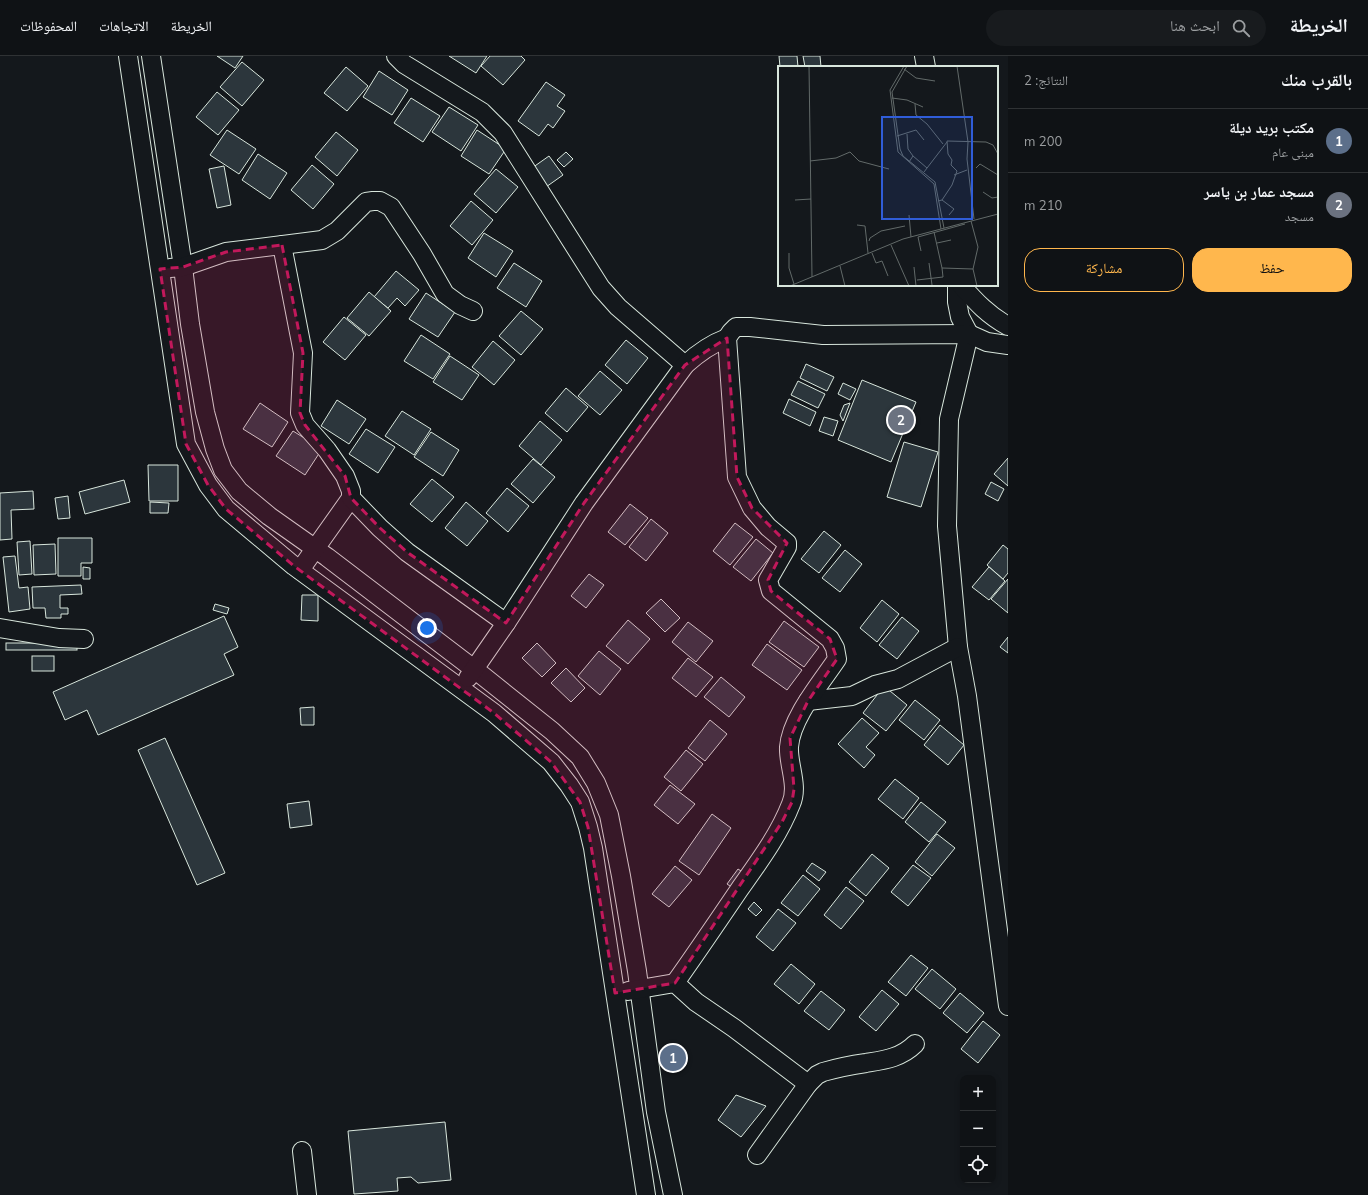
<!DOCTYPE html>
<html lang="ar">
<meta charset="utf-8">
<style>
:root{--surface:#0f1215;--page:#181b1e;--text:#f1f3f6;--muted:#9b9ea0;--line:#2f3234;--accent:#ffb74d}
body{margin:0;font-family:Mulish,"Noto Naskh Arabic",sans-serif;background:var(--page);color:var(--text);direction:rtl}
.controls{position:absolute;right:12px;bottom:12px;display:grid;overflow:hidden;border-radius:8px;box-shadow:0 2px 6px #0003}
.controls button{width:36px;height:36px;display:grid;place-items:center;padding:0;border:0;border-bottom:1px solid var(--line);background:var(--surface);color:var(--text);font:20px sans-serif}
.you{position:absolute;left:427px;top:572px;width:14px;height:14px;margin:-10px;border:3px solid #fff;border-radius:50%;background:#1a73e8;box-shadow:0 0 0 6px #1a73e833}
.badge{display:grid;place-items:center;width:26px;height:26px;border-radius:50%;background:var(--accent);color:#fff;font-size:13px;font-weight:700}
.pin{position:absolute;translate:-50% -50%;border:2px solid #fff;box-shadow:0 1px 4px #0006}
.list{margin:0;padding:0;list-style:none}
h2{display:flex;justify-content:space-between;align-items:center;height:52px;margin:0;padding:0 16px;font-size:17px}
h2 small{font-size:13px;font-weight:400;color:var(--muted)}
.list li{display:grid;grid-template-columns:26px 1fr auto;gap:12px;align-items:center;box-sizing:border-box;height:64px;padding:0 16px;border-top:1px solid var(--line)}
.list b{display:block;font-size:15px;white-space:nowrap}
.list p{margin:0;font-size:13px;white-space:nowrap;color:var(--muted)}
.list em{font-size:13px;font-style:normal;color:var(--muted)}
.actions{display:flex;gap:8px;padding:12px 16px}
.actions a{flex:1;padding:9px 0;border:1px solid var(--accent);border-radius:16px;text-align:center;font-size:14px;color:var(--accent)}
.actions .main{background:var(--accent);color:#111}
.icon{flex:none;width:22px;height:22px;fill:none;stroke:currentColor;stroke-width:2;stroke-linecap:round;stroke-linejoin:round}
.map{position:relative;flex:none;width:1008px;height:1139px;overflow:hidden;direction:ltr}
header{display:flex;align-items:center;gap:24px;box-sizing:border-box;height:56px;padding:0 20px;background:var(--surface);border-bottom:1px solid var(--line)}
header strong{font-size:19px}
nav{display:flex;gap:22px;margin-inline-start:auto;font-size:14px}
.search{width:280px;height:36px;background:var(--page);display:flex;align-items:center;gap:10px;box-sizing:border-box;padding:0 14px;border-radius:22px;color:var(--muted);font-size:15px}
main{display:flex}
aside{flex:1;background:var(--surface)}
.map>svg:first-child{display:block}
.building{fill:#2c363c;stroke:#d8e6dc}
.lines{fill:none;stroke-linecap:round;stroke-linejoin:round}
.minor-casing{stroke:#d8e6dc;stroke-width:20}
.minor{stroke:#14181c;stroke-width:18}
.marked{fill:#c2185b;fill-opacity:0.2;stroke:#c2185b;stroke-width:3;stroke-dasharray:8 5;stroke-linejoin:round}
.inset-road{fill:none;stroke:#626a69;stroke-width:1}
.view{fill:#305dd8;fill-opacity:0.15;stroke:#305dd8;stroke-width:2}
.inset-edge{fill:none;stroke:#d8e6dc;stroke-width:2}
</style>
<header>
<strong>الخريطة</strong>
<div class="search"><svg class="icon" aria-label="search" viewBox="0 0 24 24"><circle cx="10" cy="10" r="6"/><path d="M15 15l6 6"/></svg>ابحث هنا</div>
<nav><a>الخريطة</a><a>الاتجاهات</a><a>المحفوظات</a></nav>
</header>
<main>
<aside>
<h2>بالقرب منك<small>النتائج: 2</small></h2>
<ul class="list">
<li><span class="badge" style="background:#5c6f8a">1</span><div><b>مكتب بريد ديلة</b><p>مبنى عام</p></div><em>200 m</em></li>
<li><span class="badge" style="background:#6b7280">2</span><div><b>مسجد عمار بن ياسر</b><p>مسجد</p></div><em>210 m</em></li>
</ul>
<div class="actions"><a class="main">حفظ</a><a>مشاركة</a></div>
</aside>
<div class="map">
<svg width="1008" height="1139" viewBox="0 0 1008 1139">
<rect width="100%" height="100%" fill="#14181c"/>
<g class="building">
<polygon points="217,0 243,0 235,12"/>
<polygon points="449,0 487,0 476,17"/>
<polygon points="490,0 521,0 525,4 503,29 481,10"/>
<polygon points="779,0 797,0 798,11 780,11"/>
<polygon points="803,0 820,0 821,11 805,11"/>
<polygon points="242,6 264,24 242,50 220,31"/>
<polygon points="346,11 368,30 347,55 324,37"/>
<polygon points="379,15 408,34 392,59 363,41"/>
<polygon points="546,26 565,39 557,50 565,55 553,72 548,68 539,80 518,65"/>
<polygon points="217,36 239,54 218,79 196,61"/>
<polygon points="411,42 440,60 423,86 394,67"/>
<polygon points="449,51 478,69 461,95 432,76"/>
<polygon points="227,74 256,93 239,118 210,99"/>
<polygon points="477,74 506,93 489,118 461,100"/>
<polygon points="336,76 358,94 337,120 315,101"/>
<polygon points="566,96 573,103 564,111 557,104"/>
<polygon points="258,98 287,117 270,143 242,124"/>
<polygon points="549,100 563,119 546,131 532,112"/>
<polygon points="312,109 334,128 313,153 291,134"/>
<polygon points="224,110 231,149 217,152 209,113"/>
<polygon points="496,113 518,131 496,157 474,138"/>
<polygon points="471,145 493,164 472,189 450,170"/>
<polygon points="484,177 513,195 496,221 468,202"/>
<polygon points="514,207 542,225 526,251 497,232"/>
<polygon points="396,215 419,234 405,250 397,242 388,252 374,241"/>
<polygon points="369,236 391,255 369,280 347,262"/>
<polygon points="426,237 455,256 438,281 409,263"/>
<polygon points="521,255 543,273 521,299 499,280"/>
<polygon points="344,261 366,279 345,304 323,286"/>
<polygon points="421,279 450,298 433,323 404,305"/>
<polygon points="626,284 648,302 627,328 605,309"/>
<polygon points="493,285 515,304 494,329 472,311"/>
<polygon points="450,300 479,319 462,344 433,326"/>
<polygon points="806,308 834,321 827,335 800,322"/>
<polygon points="600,315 622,334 600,359 578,340"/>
<polygon points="862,324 916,346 891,406 838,384"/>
<polygon points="798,325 825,338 818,352 791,339"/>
<polygon points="843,327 856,333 850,344 838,338"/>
<polygon points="566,332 588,351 567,376 545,357"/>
<polygon points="789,343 816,356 810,370 783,357"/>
<polygon points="337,344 366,363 349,388 321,370"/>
<polygon points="260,347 288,366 272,391 243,373"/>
<polygon points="850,347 843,365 840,359 844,349"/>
<polygon points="402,355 431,373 414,399 385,380"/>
<polygon points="824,361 838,365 833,380 819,375"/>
<polygon points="540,365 562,384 541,409 519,390"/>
<polygon points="366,373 395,391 378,417 349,398"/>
<polygon points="293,375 322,393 305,419 276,400"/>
<polygon points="431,376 459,394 443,420 414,401"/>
<polygon points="904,386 938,396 921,451 887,441"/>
<polygon points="1008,402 1008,430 994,418"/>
<polygon points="533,403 555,421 533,447 511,428"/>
<polygon points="148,409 178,409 178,445 149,445"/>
<polygon points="432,423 454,441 432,466 410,448"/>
<polygon points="124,424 130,446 85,458 79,436"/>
<polygon points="991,426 1004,433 998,445 985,438"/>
<polygon points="507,432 529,450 508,476 486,457"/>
<polygon points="33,435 34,453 11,454 12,483 0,484 0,437"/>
<polygon points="68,440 70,462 58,463 55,442"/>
<polygon points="150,446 169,447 168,457 150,457"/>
<polygon points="466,446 488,465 467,490 445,472"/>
<polygon points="630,448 648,462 625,489 608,476"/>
<polygon points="651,463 668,477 646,505 629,491"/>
<polygon points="735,467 753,481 730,509 713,495"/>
<polygon points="824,475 841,489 819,517 801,503"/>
<polygon points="58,482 92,482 92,507 81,507 81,520 58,520"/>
<polygon points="756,483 773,497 751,525 733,511"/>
<polygon points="30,485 32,518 19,519 17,486"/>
<polygon points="55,488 56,518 34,519 33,489"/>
<polygon points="1003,489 1008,493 1008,517 1003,523 987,509"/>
<polygon points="845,494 862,508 840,536 822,522"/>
<polygon points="15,500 19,532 28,531 30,553 9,556 3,501"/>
<polygon points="83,511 90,512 90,523 83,523"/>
<polygon points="989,511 1005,525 989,544 972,531"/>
<polygon points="589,518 604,529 586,552 571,540"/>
<polygon points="1008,523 1008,557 991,543"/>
<polygon points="81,529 82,538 60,539 60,552 68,552 68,558 61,558 61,562 46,562 45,552 33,552 32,531"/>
<polygon points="302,539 318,539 318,565 301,564"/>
<polygon points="661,543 680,562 665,576 646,557"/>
<polygon points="882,544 899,558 877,586 860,572"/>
<polygon points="215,548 229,552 227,558 213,554"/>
<polygon points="224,560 238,591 224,598 234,619 98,679 87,654 65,664 53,636"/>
<polygon points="902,561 919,575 897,603 879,589"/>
<polygon points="628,564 650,583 628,608 606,590"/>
<polygon points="784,565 819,591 804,611 769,586"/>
<polygon points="688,566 713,585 696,606 672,586"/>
<polygon points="1008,581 1008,597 1000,591"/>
<rect x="6" y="587" width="71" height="7"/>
<polygon points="537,587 556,607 542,621 522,602"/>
<polygon points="767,588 802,614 787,634 752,609"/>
<polygon points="599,595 621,613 600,639 578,620"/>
<rect x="32" y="600" width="22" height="15"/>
<polygon points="688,602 713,621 696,641 672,622"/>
<polygon points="566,612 585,632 571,646 551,627"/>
<polygon points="721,621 745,641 729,661 704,641"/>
<polygon points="884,630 907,649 886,675 863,657"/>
<polygon points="915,644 940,664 924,684 899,664"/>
<polygon points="314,651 314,669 301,669 300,652"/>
<polygon points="862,662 879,677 866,691 875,699 864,712 838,688"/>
<polygon points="710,664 727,678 705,705 688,692"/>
<polygon points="940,669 964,689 948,709 924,689"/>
<polygon points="165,682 225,817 197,829 138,694"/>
<polygon points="686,694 703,708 681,735 664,721"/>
<polygon points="895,723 919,742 903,763 878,743"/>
<polygon points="670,729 695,748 678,768 654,749"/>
<polygon points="309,745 312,769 290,772 287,748"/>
<polygon points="921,746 946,766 929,786 905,766"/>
<polygon points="712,758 731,772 699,819 679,805"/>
<polygon points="937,778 955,792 932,820 915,806"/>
<polygon points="872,798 889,812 866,840 849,826"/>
<polygon points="812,807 826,816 819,825 806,815"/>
<polygon points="913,809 931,822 908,850 891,836"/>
<polygon points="675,810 692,824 669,851 652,838"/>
<polygon points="738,813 747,819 736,834 727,828"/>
<polygon points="803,819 820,833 798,860 781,847"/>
<polygon points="846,831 864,845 841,873 824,859"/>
<polygon points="754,846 762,854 756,860 748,853"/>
<polygon points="778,853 796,867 773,895 756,881"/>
<polygon points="911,899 928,912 906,940 888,926"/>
<polygon points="791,908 815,928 799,948 774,928"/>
<polygon points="932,913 956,933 940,953 915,933"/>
<polygon points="882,934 899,948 876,975 859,961"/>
<polygon points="821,935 845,954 829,974 804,955"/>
<polygon points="960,937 984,957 967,977 943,957"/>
<polygon points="983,965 1000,979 978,1007 961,993"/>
<polygon points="736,1039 766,1050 741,1081 718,1064"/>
<polygon points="445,1066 451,1124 418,1127 411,1121 397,1122 398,1135 354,1138 348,1075"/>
</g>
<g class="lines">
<defs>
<g id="minor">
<polyline points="128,0 186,388 208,429 226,453 294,510 494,657 551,706 569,729 580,746 588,771 593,792 646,1139"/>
<polyline points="151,0 183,211 190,268 205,356 215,393 223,414 239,435 269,460 327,501 483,620 552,675 580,701 596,727 609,759 621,820 637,915 656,1056 673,1139"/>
<polyline points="396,0 404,8 482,56 503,77 601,232 618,251 685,309"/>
<polyline points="924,0 926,11"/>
<polyline points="282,189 303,297 300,357 305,369 327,394 345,420 351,435 351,442 300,514"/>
<polyline points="170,212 183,211 226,196 322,184 337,175 366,146 373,145 380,145 391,151 422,198 445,238 460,249 473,255"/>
<polyline points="957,229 957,246 960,261 969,278 949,363 947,470 958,591 967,640 1008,950"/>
<path d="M961 229C976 246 988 259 1008 270"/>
<polyline points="351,442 380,472 407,496 506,567"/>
<polyline points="0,572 59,582 84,583"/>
<path d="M468 622 506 567 584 447 685 309C698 297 711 288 727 282"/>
<polyline points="808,645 852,640 875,629 898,623 958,591"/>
<path d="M675 927C697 896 718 865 739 834 758 807 779 779 791 748 799 730 788 709 789 691 791 662 821 627 837 603L835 592 830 583 771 535 768 524 787 491V487L768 471 752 452 737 421 727 282 731 276 736 271H750L823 279 969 278 987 286 1008 289"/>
<polyline points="628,935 675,927 696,946 734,972 808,1028 757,1099"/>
<path d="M808 1028 817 1019 823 1016C837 1012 852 1009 866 1007 884 1004 901 1002 915 988"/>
<polyline points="302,1095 307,1139"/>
</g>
</defs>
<use href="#minor" class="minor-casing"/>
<use href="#minor" class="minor"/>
</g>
<path class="marked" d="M282 189 303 297 300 357 305 369 345 420 351 442 380 472 407 496 506 567 584 447 685 309 727 282 737 421 752 452 787 487 768 524 771 535 830 583 837 603 808 645 790 682 794 733 792 746 782 766 675 927 615 937 588 771 580 746 551 706 494 657 294 510 226 453 208 429 186 388 160 213 183 211 226 196Z"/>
<g transform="translate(778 10)">
<rect width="220" height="220" fill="#14181c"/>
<path class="inset-road" d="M31 0 34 211M126 0 112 24 120 86 156 118 163 163M129 0 114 26 122 83 125 90 157 116 166 162M179 0 190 76 189 93 196 153M126 3 138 12 157 15M114 32 129 34 145 41M137 38 138 49 149 58 165 78M129 68 130 83 135 90 131 96M119 70 138 64 146 74M135 90 149 102M32 95 58 92 72 86 81 95 111 103M198 102 202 98 220 109M146 106 169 76M176 109 189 104M205 126 214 132 220 131M17 134 33 133M164 134 174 119 179 105 173 99 174 94 170 88 169 75 208 76 215 79 220 88M160 135 164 134 176 143 171 149M131 149 133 171M193 155 200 181 195 203 199 220M79 159 87 160 90 187M156 166 164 202 195 203M140 171 143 185M140 171 187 158M91 175 92 172 103 165 127 160M159 177 173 174M113 179 131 220M11 187V202L16 218M94 187 98 197 104 195 110 210M151 197 154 219M62 200 67 220M136 201 138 220M139 214 165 211 164 202M12 220 125 173 220 148"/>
<path class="view" d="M104 51H194V153H104Z"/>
<rect width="220" height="220" class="inset-edge"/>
</g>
</svg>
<div class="controls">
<button>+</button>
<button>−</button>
<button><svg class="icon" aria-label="locate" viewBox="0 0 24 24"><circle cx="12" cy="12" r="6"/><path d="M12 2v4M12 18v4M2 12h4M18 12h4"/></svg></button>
</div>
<div class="you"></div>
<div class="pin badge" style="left:673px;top:1002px;background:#5c6f8a">1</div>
<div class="pin badge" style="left:901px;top:364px;background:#6b7280">2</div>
</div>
</main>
